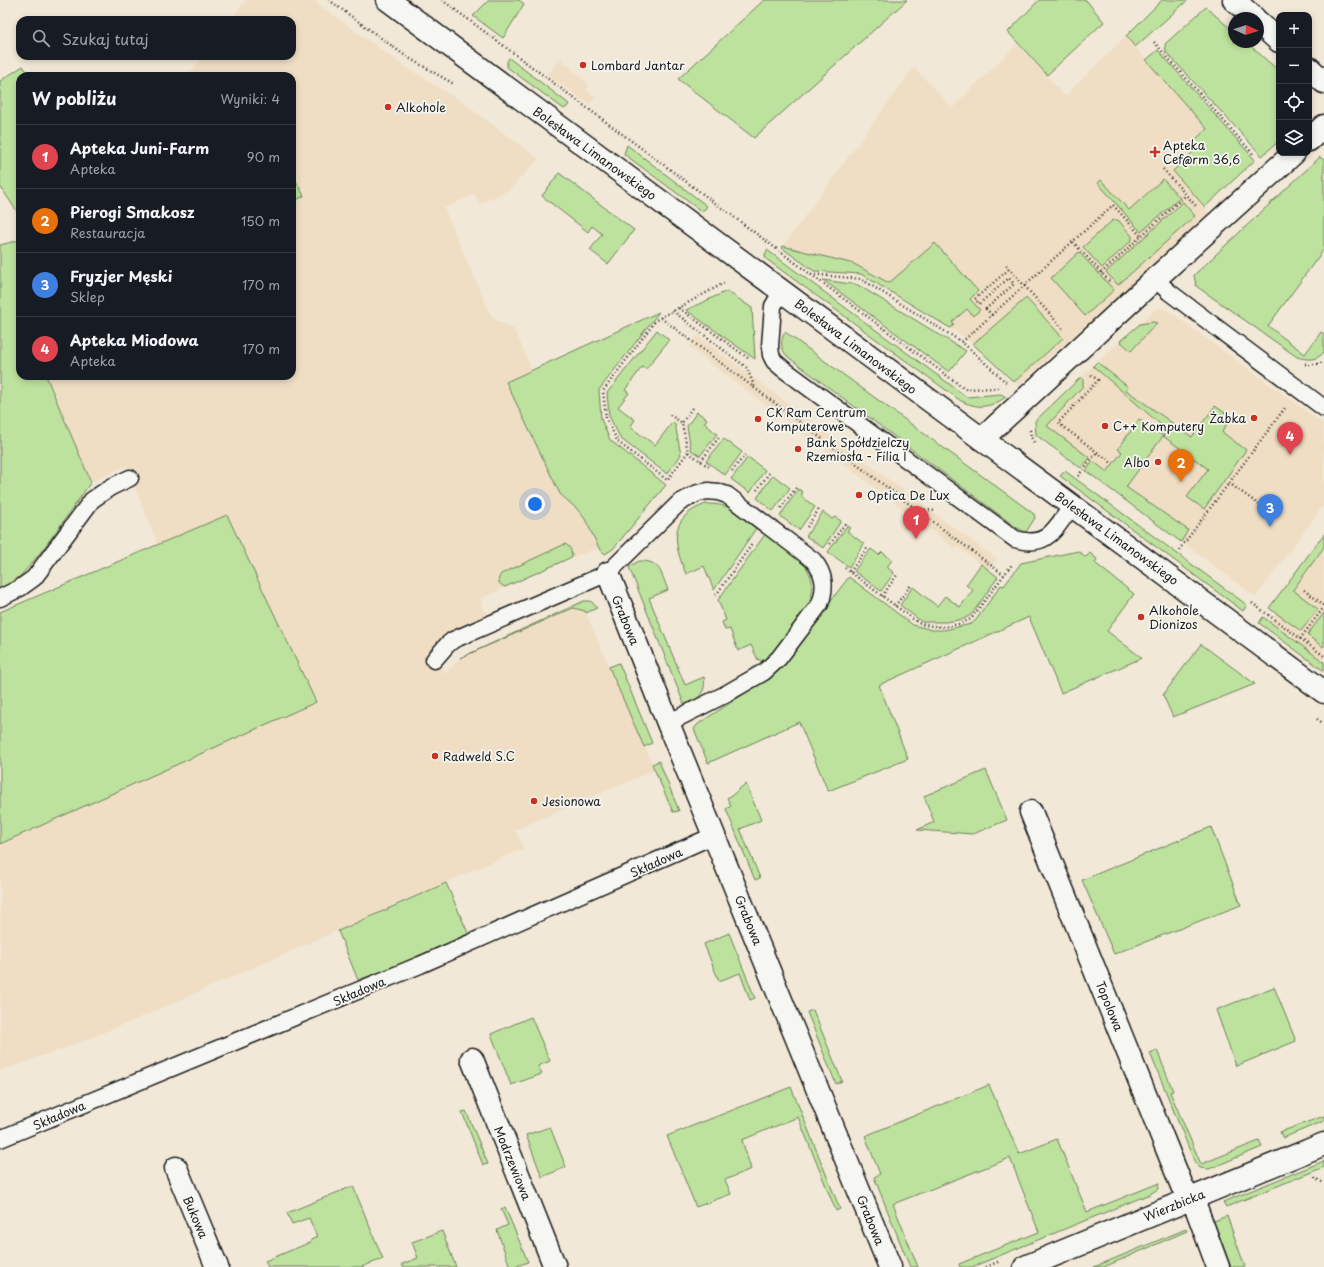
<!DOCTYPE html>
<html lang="pl">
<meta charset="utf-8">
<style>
:root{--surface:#171b24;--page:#20242c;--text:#f1f3f6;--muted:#9ea1a6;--line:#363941;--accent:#ea580c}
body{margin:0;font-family:"Playpen Sans",sans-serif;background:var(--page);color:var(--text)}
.controls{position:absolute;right:12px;top:12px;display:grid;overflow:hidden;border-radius:8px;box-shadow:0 2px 6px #0003}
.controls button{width:36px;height:36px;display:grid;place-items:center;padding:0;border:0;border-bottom:1px solid var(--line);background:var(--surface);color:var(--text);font:20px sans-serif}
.compass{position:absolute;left:1228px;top:12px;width:36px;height:36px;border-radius:50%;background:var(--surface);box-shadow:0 2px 6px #0003;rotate:93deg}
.you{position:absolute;left:535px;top:504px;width:14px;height:14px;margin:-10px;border:3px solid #fff;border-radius:50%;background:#1a73e8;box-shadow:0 0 0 6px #1a73e833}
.badge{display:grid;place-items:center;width:26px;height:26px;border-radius:50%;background:var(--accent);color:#fff;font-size:13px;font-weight:700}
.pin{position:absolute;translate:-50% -33px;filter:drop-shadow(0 1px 2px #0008)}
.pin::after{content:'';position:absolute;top:21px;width:14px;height:12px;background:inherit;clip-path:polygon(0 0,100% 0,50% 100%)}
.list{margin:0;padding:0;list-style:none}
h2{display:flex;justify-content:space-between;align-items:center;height:52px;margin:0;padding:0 16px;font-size:17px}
h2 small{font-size:13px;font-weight:400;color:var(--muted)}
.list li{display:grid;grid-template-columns:26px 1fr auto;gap:12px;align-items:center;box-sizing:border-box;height:64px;padding:0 16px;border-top:1px solid var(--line)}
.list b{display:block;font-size:15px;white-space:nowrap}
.list p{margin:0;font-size:13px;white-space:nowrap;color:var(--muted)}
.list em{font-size:13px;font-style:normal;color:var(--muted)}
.icon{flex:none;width:22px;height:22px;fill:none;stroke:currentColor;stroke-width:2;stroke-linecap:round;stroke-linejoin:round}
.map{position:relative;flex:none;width:1324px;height:1267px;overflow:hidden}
.search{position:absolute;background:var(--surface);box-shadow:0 2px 6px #0003;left:16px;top:16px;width:280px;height:44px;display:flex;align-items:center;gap:10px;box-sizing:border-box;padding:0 14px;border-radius:12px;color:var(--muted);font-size:15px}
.panel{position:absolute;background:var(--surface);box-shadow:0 2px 6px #0003;left:16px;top:72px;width:280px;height:308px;border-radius:12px}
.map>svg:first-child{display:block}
.built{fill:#efdec4}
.green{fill:#bde29d;stroke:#6c7f5c}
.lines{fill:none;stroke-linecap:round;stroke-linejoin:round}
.service-casing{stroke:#1c1c1c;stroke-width:19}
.minor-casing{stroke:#1c1c1c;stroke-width:25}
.tertiary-casing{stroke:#1c1c1c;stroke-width:25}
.path{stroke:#1c1c1c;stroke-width:2.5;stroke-dasharray:1 3;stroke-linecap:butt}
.service{stroke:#f6f6f2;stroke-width:16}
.minor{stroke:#f6f6f2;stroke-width:22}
.tertiary{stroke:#f6f6f2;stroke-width:22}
.poi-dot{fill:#c8321e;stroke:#f6f6f2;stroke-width:1.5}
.labels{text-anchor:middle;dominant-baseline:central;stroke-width:3.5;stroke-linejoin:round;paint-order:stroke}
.poi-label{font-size:12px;fill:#1c1c1c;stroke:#f6f6f2;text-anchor:start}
.street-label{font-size:12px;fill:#1c1c1c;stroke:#f6f6f2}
</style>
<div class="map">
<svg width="1324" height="1267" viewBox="0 0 1324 1267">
<rect width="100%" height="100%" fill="#f2e8d7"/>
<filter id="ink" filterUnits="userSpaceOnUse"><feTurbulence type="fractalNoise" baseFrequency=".025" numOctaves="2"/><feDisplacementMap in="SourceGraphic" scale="8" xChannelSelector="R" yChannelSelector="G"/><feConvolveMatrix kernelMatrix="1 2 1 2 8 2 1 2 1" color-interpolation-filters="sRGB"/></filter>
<g filter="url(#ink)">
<g class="built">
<polygon points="246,0 313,0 401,64 462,102 539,159 509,190 479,204 474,194 444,208 492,318 514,329 532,370 506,382 560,494 577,509 585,519 599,548 572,557 480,599 488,617 446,635 430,655 442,667 445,674 460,658 573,608 585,611 655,770 515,830 524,848 144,1016 70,1046 0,1071 0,844 316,701 227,515 158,545 126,466 91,482 46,376 292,376 292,202 304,196 292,173 292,76 188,76 203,56 292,56 292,20 231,20"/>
<polygon points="1126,36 1207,129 1188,146 1193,152 1173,171 1210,214 1018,386 973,344 950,328 954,325 952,322 967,309 980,310 970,299 934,244 889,283 854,264 783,246 914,67 952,108 1017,44 1065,96"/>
<polygon points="561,59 590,86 586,90 596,98 589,104 547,75"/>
<polygon points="1157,308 1166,309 1324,424 1324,504 1256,597 1086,471 1036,435 1035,421 1081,377"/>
<polygon points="697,335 920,503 997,559 988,570 958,547 956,549 689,347"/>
<polygon points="1324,547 1324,662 1270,622"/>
</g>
<g class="green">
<polygon points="489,0 519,0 524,4 503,38 473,16"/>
<polygon points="764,0 907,0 754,138 678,79"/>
<polygon points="1039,0 1086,0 1104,22 1047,75 1008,32"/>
<polygon points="1162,0 1188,0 1135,47 1126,36"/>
<polygon points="1206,7 1234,32 1234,42 1246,42 1279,71 1279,141 1262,156 1166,52 1165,44"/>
<polygon points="1158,50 1255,160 1205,207 1173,171 1193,152 1188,146 1207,129 1146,60"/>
<polygon points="509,58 569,104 567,107 564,109 507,67 507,62"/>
<polygon points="23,66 30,76 20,76 20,216 0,186 0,81"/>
<polygon points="627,145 707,206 705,209 701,211 624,154"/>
<path d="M1320 157 1324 160V249L1268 326 1305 354 1321 332 1324 334V352C1317 361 1307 360 1297 357L1196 286 1194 275Z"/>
<polygon points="292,173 304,196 292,202"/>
<polygon points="559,173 634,230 608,264 590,250 602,234 592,226 588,232 542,196"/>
<polygon points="1163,179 1180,198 1141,232 1098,183 1101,180 1129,210"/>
<polygon points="1183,202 1195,216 1118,285 1106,272"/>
<polygon points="1113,220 1118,220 1132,236 1132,240 1102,268 1083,247"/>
<path d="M20 240V376H46L91 482C74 506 58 530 40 553 28 567 17 583 0 592V245Z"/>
<polygon points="935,243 978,291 970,299 980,310 973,316 967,309 952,322 954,325 950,328 861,274 814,271 782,248 783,246 854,264 889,283"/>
<path d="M767 250 967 397 1001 394 1006 397C990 408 978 409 961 401L766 259 765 255Z"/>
<polygon points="1079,252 1114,290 1085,316 1051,278"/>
<polygon points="823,280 858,285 966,351 949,372"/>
<polygon points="727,291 752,308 755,359 686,310"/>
<polygon points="1026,298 1063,338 1014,382 973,344"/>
<polygon points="659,312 599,390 601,419 610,440 666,485 613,549 605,554 599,548 585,519 577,509 560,494 506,382"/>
<polygon points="1153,322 1157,323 1131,351 1120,341 1140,324"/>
<polygon points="657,330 669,340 646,369 642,367 625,390 629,393 618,407 635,420 630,427 655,445 672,423 675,424 681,455 667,474 621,439 609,416 607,393"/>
<path d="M785 332 1034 514 1035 518 1026 532 1017 528 788 357C780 349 780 341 785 332Z"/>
<polygon points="1097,362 1128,387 1126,390 1192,437 1215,406 1231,417 1222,432 1246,450 1204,509 1187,497 1208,469 1163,436 1126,487 1188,530 1181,542 1086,471 1093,461 1107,472 1122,452 1118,449 1139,419 1163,436 1167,430 1093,366"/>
<polygon points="1081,377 1083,380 1083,386 1047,426 1090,458 1081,468 1036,435 1035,421"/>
<polygon points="697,412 707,419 704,423 717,434 700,456 691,450 687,426"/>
<polygon points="724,439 742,452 725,475 706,461"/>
<polygon points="748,457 765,470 750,493 731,479"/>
<polygon points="1065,471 1247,605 1243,611 1060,476"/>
<polygon points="773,475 790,488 773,511 757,498"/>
<polygon points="798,489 803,492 801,496 815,507 799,530 780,516"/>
<path d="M706 504C732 504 738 512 757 527L714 590 704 566 686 574C673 543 668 517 706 504Z"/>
<polygon points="823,512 832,519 835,517 841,521 823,548 806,536"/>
<polygon points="227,515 316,702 0,844 0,612"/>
<polygon points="847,526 850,528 847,531 864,544 849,567 828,552"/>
<path d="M766 533C791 552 826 570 807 608L769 660 764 665 761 660H758L751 645 738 651 730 629 725 630 722 622 726 620 718 600Z"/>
<polygon points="1324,534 1324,547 1293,590 1318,609 1301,631 1269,608"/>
<path d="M565 544C570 546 572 552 572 557L505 587C499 584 496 581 501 574Z"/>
<polygon points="871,549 879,555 882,552 892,560 887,567 894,573 881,591 854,571"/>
<polygon points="1078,551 1086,557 1090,553 1097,559 1095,563 1134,594 1107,631 1142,658 1061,693 1029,617 879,685 908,759 828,791 799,722 708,763 694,729 698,724 774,674 849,577 913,625 932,630 944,630 971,624 976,620 1001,585 1004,586 1021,563"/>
<path d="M639 561C660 560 661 573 668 590L649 598 685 685 704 677C707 691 698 702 684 704L629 567Z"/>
<polygon points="981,564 998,577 972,614 964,619 946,622 922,622 900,605 913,587 937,606 945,596 960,607 973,590 966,585"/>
<polygon points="584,601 591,601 597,608 586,613 585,611 573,608 460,658"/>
<polygon points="1324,613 1324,646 1323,647 1307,635"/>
<polygon points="1263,617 1324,662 1324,671 1259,623"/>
<polygon points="1201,644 1255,684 1173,717 1163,695"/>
<polygon points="619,663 652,743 644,747 609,667"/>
<polygon points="659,761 679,811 673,812 652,764"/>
<polygon points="986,770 1007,820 973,834 917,830 934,822 924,796"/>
<path d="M746 784 761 820 740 829 760 878 755 880 726 809 731 806 727 798C735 795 738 788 746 784Z"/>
<polygon points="1211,827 1241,905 1114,954 1082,880"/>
<polygon points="446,883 469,935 383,971 358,980 338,931"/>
<polygon points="729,933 755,998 750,1000 740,973 719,981 704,944"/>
<polygon points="1274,987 1296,1041 1236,1066 1216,1010"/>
<polygon points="813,1010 842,1081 836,1084 807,1012"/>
<polygon points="531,1017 550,1061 538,1066 542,1074 511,1085 491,1034"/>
<polygon points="1157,1050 1173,1091 1170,1092 1201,1164 1259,1141 1262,1147 1209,1169 1200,1168 1195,1163 1150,1053"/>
<polygon points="989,1085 1019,1154 1057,1139 1087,1212 1159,1183 1158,1189 1150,1194 972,1267 960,1267 959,1264 1039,1232 1010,1158 893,1204 918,1267 910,1267 874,1177 880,1174 865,1136"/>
<polygon points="791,1087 840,1209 836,1211 798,1117 742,1140 751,1169 725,1180 731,1194 696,1207 667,1136"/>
<polygon points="466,1111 488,1164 483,1165 462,1112"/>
<polygon points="1324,1116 1324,1121 1283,1138 1280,1132"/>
<polygon points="550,1127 566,1167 542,1177 526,1135"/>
<polygon points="1324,1161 1324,1167 1226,1207 1223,1202"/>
<polygon points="353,1186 383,1259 361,1267 268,1267 265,1261 311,1242 311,1240 317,1237 309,1218 292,1224 287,1213"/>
<polygon points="505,1207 528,1262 514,1267 510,1267 497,1230 508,1225 501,1209"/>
<polygon points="1227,1216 1245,1267 1231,1267 1214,1221"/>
<polygon points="1186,1229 1187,1231 1104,1267 1094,1267"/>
<polygon points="442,1231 456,1267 403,1267 402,1264 418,1258 412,1242"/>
</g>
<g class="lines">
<defs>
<g id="service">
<polyline points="1155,279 1169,292 1324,408"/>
<path d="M782 291 773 306 770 346 771 355 774 361 782 368 1015 539C1048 549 1055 528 1072 506"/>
<polyline points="0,598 20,588 34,578 92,500 111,487 130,478"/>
<path d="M434 660 447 645 453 640 608 573 679 503 690 497 698 493 708 491 718 492 727 495 813 560C825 574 826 587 820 604L779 658 764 672 724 695 668 723"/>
<polyline points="0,1139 420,965 715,835"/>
</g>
<g id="minor">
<polyline points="1234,0 1254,18"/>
<polyline points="1258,22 1279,41"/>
<polyline points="1309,68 1324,82"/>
<polyline points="1309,140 1324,126"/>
<polyline points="982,439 1155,279 1294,153"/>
<polyline points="608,573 668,723 890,1267"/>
<polyline points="1031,812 1182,1186 1197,1210 1218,1267"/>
<polyline points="472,1059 555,1267"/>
<polyline points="176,1168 217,1267"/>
<polyline points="1025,1267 1324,1144"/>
</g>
<polyline id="tertiary" points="388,0 1324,692"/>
</defs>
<use href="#service" class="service-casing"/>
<use href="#minor" class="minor-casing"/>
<use href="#tertiary" class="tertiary-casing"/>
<g class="path">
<polyline points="329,0 407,57 454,84"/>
<polyline points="442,0 965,389 998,388"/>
<polyline points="1154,42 1253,154"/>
<polyline points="1163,169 1196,206"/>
<polyline points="1073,242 1111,283"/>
<polyline points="1006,265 1063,329"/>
<polyline points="1101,273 1186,195"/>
<polyline points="811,274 861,279 962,342 1006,382"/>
<polyline points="679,308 748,358"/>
<polyline points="673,311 747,368 755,388"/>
<polyline points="992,315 986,309 1014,284 1009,278 979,304 975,299 1009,269"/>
<polyline points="661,318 1004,575"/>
<polyline points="962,342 1113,205 1141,236"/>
<polyline points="1305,364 1319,364 1324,361"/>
<polyline points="1091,375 1098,380 1058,423 1113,464"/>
<polyline points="692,408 682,423 688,452 709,467"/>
<polyline points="670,415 682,423"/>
<polyline points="1030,430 1031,437 1035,444"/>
<polyline points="688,452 667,480 618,442 606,418 603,391 656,320 726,282"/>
<polyline points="701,461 720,436"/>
<polyline points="732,471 745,455"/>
<polyline points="1078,476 1097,452"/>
<polyline points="1229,483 1261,506"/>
<polyline points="757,490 769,473"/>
<polyline points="781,508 796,488"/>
<polyline points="917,509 936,511"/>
<polyline points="807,527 819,509"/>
<polyline points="830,544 845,524"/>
<polyline points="1179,550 1285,408"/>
<polyline points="845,568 917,622 924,625 944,627 959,624 971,619 1013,563"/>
<polyline points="850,572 868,547"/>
<polyline points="1304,590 1324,605"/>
<polyline points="716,595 753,543"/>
<polyline points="882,596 897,575"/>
<polyline points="1252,603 1324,656"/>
<polyline points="895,606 911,585"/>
<polyline points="1300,639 1324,607"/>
<polyline points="1317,719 1324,724"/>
<polyline points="1315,1177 1316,1179 1324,1183"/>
<polyline points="986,1267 1000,1261"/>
</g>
<use href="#service" class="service"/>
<use href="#minor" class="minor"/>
<use href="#tertiary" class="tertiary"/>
</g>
</g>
<g class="poi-dot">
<circle cx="583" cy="65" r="4"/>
<circle cx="388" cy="107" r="4"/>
<path d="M1153 146h4v4h4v4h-4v4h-4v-4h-4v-4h4z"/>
<circle cx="1254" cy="418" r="4"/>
<circle cx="758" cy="419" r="4"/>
<circle cx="1105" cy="426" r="4"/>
<circle cx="798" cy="449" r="4"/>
<circle cx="1158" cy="462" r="4"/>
<circle cx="859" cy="495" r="4"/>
<circle cx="1141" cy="617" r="4"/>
<circle cx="435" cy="756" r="4"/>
<circle cx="534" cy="801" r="4"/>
</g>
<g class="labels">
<g class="poi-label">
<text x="591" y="65">Lombard Jantar</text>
<text x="396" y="107">Alkohole</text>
<text x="1163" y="145">Apteka<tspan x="1163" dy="14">Cef@rm 36,6</tspan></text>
<text x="766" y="412">CK Ram Centrum<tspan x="766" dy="14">Komputerowe</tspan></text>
<text x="1246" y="418" text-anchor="end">Żabka</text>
<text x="1113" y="426">C++ Komputery</text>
<text x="806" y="442">Bank Spółdzielczy<tspan x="806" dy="14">Rzemiosła - Filia I</tspan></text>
<text x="1150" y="462" text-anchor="end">Albo</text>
<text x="867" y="495">Optica De Lux</text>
<text x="1149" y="610">Alkohole<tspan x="1149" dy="14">Dionizos</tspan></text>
<text x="443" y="756">Radweld S.C</text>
<text x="542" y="801">Jesionowa</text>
</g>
<g class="street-label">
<text transform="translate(595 153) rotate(36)">Bolesława Limanowskiego</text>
<text transform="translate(856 346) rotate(37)">Bolesława Limanowskiego</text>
<text transform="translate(1117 538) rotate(36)">Bolesława Limanowskiego</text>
<text transform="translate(626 620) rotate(68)">Grabowa</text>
<text transform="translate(656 862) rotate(-24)">Składowa</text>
<text transform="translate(749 920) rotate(68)">Grabowa</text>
<text transform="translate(359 991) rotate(-23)">Składowa</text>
<text transform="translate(1110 1006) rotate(68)">Topolowa</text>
<text transform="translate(59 1115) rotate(-23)">Składowa</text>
<text transform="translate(513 1163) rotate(68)">Modrzewiowa</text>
<text transform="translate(1174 1205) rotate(-22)">Wierzbicka</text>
<text transform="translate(196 1217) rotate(67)">Bukowa</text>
<text transform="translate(871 1220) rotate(68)">Grabowa</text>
</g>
</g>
</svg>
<div class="controls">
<button>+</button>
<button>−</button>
<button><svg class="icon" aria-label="locate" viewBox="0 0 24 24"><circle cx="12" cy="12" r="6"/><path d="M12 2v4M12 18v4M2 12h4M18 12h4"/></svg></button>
<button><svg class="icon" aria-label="layers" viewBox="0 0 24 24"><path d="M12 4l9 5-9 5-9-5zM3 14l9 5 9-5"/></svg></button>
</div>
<svg class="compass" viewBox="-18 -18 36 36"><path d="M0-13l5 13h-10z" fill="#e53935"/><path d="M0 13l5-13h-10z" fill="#9ea1a6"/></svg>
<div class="you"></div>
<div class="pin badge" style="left:916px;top:539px;background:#e0444e">1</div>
<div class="pin badge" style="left:1181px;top:482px;background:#e8710a">2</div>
<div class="pin badge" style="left:1270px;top:527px;background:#3f7fe0">3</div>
<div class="pin badge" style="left:1290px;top:455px;background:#e0444e">4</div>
<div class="search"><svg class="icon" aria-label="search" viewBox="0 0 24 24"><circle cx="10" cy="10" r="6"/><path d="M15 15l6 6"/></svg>Szukaj tutaj</div>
<section class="panel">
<h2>W pobliżu<small>Wyniki: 4</small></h2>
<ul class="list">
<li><span class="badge" style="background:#e0444e">1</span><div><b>Apteka Juni-Farm</b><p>Apteka</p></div><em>90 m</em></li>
<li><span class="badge" style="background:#e8710a">2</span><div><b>Pierogi Smakosz</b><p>Restauracja</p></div><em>150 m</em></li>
<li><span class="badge" style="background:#3f7fe0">3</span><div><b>Fryzjer Męski</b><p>Sklep</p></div><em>170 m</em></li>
<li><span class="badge" style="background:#e0444e">4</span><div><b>Apteka Miodowa</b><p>Apteka</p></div><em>170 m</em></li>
</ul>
</section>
</div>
